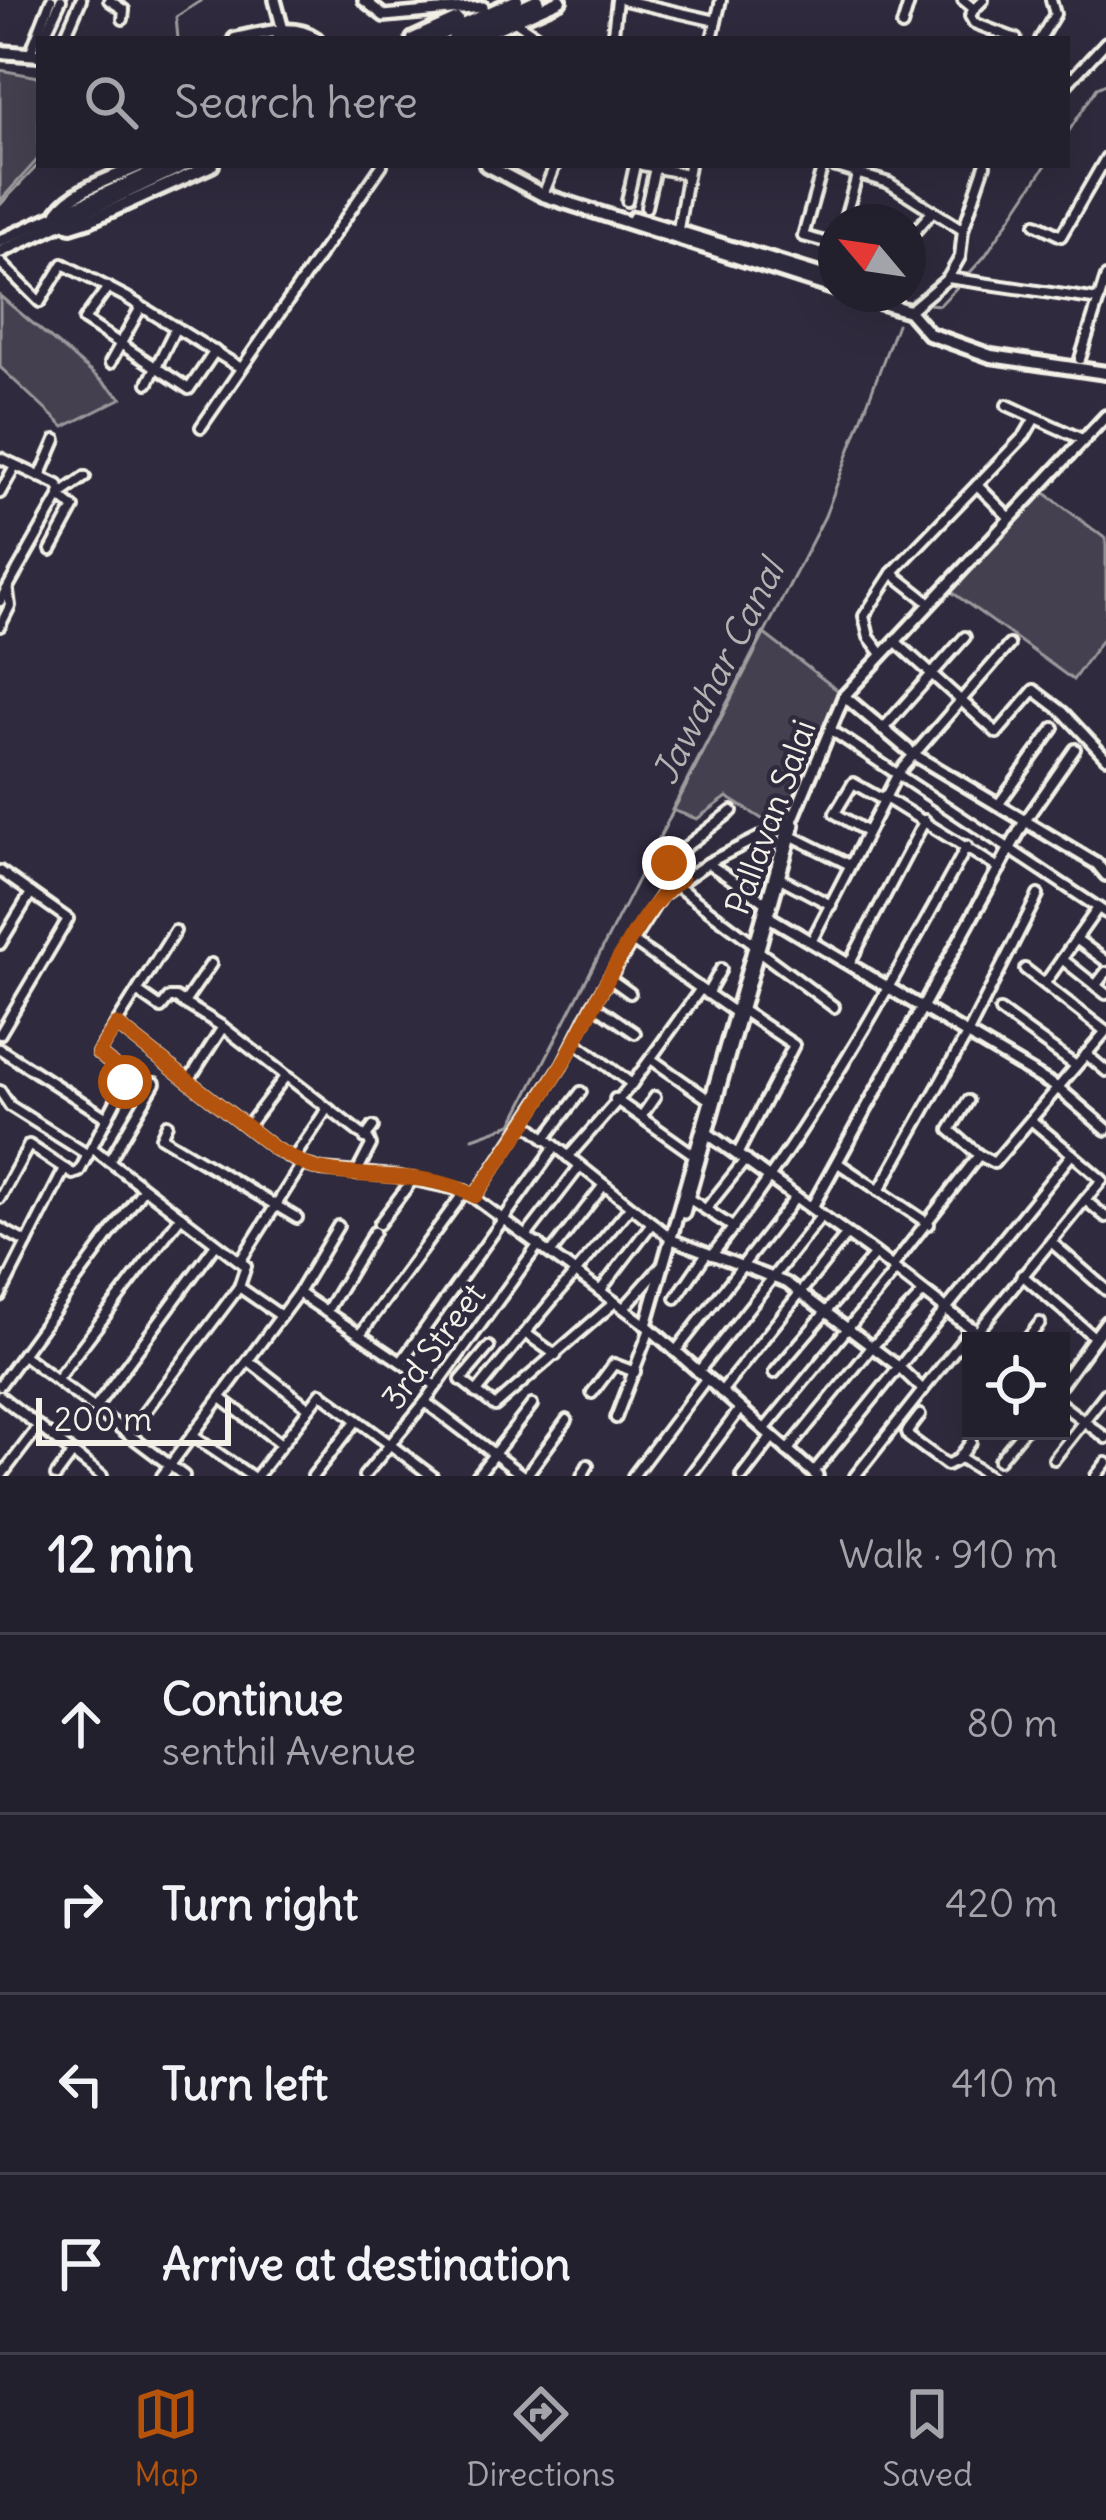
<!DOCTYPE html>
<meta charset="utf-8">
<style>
:root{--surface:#23202e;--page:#2f2d3a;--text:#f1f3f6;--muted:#a3a3aa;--line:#403e4a;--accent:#b45309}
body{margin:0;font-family:Delius,sans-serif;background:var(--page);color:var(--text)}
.controls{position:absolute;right:36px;bottom:36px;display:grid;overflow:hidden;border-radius:0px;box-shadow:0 12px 48px #0002}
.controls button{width:108px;height:108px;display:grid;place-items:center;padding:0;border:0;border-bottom:3px solid var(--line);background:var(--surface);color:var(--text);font:60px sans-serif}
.compass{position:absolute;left:818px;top:204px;width:108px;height:108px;border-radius:50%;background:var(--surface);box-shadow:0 12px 48px #0002;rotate:299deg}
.scale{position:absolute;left:36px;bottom:30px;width:195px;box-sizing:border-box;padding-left:12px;border:6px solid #f4f1e8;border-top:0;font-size:33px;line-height:42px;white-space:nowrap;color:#f4f1e8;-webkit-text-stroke:9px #2f2a3d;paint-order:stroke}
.stop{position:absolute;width:36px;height:36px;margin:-27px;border:9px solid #b45309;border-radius:50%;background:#fff}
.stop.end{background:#b45309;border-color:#fff;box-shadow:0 3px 12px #0008}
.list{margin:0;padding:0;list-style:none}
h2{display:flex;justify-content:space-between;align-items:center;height:156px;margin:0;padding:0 48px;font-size:51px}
h2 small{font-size:39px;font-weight:400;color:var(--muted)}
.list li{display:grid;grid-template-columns:78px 1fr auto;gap:36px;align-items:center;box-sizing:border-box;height:180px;padding:0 48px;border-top:3px solid var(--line)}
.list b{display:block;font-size:45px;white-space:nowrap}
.list p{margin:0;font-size:39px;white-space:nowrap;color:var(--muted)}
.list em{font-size:39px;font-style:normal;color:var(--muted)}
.icon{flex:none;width:66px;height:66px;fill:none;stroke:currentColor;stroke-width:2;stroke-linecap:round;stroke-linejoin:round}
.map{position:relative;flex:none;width:1106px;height:1476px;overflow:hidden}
.search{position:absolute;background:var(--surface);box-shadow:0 12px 48px #0002;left:36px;right:36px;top:36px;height:132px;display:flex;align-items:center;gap:30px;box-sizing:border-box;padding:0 42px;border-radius:0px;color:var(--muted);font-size:45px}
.sheet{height:876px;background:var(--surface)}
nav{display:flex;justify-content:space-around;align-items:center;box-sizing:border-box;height:168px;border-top:3px solid var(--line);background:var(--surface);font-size:33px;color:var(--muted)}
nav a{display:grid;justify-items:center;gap:6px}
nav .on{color:var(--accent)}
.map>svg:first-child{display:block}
.green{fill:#454050;stroke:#9c989c;stroke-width:3}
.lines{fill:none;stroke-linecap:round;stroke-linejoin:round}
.stream{stroke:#a19ea0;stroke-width:3}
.minor-casing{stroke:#f4f1e8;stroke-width:16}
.tertiary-casing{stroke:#f4f1e8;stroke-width:18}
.primary-casing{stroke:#f4f1e8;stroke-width:20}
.minor{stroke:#2f2a3d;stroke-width:8}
.tertiary{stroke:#2f2a3d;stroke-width:9}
.primary{stroke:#2f2a3d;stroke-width:10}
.route{stroke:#b45309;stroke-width:15}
.labels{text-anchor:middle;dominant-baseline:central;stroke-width:9;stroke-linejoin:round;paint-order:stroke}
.street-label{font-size:33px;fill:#f4f1e8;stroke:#2f2a3d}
.water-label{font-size:36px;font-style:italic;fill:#b6b2b2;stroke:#2f2a3d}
</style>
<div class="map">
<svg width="1106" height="1476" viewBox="0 0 1106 1476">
<rect width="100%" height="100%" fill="#2f2a3d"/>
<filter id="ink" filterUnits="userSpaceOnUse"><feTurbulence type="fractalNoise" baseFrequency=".00833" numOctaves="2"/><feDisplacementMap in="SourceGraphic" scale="24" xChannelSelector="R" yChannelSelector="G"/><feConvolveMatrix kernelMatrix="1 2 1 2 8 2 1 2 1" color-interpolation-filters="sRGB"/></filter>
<g filter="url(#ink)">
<g class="green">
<polygon points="0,70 39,77 39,158 0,201"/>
<polygon points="0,296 122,398 64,427 0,367"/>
<polygon points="1041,490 1106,539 1106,634 1073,680 949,590"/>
<polygon points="763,633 840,692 790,812 767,822 727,797 697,819 672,810"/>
</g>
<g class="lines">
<g class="stream">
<polyline points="178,39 176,17 202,0"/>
<polyline points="1067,134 1097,88 1106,84"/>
<polyline points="0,205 39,164"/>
<polyline points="965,278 985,256 1046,165"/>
<polyline points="928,304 940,305 959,285"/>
<polyline points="0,614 4,599"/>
<polyline points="473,1138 512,1124 825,516 897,324"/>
</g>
<defs>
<g id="minor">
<polyline points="109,0 124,10 123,19"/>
<polyline points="624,0 716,21"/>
<polyline points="963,0 974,9 970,16 974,23 1016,39"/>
<polyline points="974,9 983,0"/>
<polyline points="515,21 541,39"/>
<polyline points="902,26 910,0"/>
<polyline points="43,39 61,0"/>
<polyline points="64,39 81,0"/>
<polyline points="617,39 613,33 617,0"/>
<polyline points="712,39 721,0"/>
<polyline points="1040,39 1055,14 1051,0"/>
<polyline points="30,54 51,0"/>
<polyline points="1067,84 1106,42"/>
<polyline points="642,165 687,174"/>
<polyline points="823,165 803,236 836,245"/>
<polyline points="830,165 889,183 963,230"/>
<polyline points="543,195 555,165"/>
<polyline points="627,201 635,165"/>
<polyline points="646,207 655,168"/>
<polyline points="844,222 858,172"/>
<polyline points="1036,224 1061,236 1106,158"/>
<polyline points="677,235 689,165"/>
<polyline points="908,239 933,211"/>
<polyline points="0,262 40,302 63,264 126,297 241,368"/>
<polyline points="948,278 1099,300"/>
<polyline points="108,287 84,320 189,389 215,351"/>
<polyline points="909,311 948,278 960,257 963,230 985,165"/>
<polyline points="1080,359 1106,277"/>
<polyline points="110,363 141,307"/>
<polyline points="148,383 176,327"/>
<polyline points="1007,405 1084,440"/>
<polyline points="201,427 382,165"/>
<polyline points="0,458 58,485 61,494"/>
<polyline points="40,477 56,440"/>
<polyline points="977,485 1010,518"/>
<polyline points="0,493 15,466"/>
<polyline points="51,550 74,508 59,496"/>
<polyline points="892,573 930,603"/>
<polyline points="0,601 61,494 85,477"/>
<polyline points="0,626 10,606 8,591"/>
<polyline points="895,641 997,733 1034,690 1063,712 1106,758"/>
<polyline points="882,654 869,637 864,616 892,573 1025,435 1035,418"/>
<polyline points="831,730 1106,913"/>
<polyline points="882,730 965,637"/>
<polyline points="884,797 1000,869"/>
<polyline points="998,805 1054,728"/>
<polyline points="1025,821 1075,749"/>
<polyline points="867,832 835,813 853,783 883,800"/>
<polyline points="792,836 850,865"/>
<polyline points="709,864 765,902"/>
<polyline points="0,871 68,919 0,1034"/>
<polyline points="780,878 831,905"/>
<polyline points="681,879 671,867 671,858 732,811"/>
<polyline points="674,884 753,943"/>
<polyline points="1076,939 1106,961"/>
<polyline points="632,941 734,1012"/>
<polyline points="811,942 898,773 1009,645"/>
<polyline points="0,944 31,893"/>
<polyline points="760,952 834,1007"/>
<polyline points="1062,959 1106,994"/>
<polyline points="849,964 925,820"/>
<polyline points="1025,969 1105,1031"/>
<polyline points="609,978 630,993"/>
<polyline points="1045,983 1098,908"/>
<polyline points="1096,985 1106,972"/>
<polyline points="138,992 161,1008 169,998 176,998 223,1027 369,1140 371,1145 356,1174"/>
<polyline points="707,994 721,969"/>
<polyline points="184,1003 211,964"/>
<polyline points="593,1004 635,1033"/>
<polyline points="1000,1011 1076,1066"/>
<polyline points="117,1025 275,1149 302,1164 322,1170 395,1176 465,1191 646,1325"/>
<polyline points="575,1042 632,1084"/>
<polyline points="0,1049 107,1118"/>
<polyline points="1086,1054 1106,1071"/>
<polyline points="651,1059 708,1099"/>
<polyline points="189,1080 223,1027"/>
<polyline points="0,1091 10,1106 88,1155"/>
<polyline points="615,1099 693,1154"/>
<polyline points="968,1101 950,1130 979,1155"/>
<polyline points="641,1117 655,1097"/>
<polyline points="1032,1121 1072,1154"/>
<polyline points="525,1122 671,1238"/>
<polyline points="167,1124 161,1137 297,1218"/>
<polyline points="247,1127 285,1077"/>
<polyline points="365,1138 373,1127"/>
<polyline points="545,1139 581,1092"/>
<polyline points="92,1148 246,1266 239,1287 128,1434"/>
<polyline points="738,1153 794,1045 743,1011"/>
<polyline points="568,1157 632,1084 700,990"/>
<polyline points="294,1158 327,1109"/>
<polyline points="109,1161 155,1083"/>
<polyline points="838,1163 929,1224"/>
<polyline points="879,1191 968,1033 1038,895"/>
<polyline points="475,1196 562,1065 593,1004 661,896 708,863 793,820"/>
<polyline points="0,1198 29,1145 65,1169"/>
<polyline points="688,1198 734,1228"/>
<polyline points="706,1209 746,1159"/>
<polyline points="379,1224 413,1179"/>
<polyline points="0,1228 27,1243"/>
<polyline points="527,1235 580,1166"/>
<polyline points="676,1241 787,1283 899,1367 923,1390"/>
<polyline points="1051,1242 1106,1290"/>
<polyline points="551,1253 604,1185"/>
<path d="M712 1255C812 1128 890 987 967 846"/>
<polyline points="241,1260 302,1164"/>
<polyline points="892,1267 979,1155 994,1163 1106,1031"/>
<polyline points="1022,1275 1094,1337"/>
<polyline points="239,1287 281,1316"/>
<polyline points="600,1291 652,1223"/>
<polyline points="298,1293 338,1226"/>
<polyline points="0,1296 60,1178 65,1169 73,1174 79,1172 124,1085 124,1074 98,1053 175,931"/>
<polyline points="676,1298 707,1253"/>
<polyline points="624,1308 662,1265"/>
<polyline points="326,1312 374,1232"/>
<polyline points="977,1332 1085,1200 1106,1217"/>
<polyline points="361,1333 465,1191"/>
<polyline points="1026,1341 1040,1323"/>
<polyline points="489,1347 461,1380 495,1406 615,1302"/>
<polyline points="675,1352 796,1197"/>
<polyline points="23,1355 184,1476"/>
<polyline points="556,1355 525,1333 630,1207"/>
<polyline points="249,1361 309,1408"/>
<polyline points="401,1362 555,1147"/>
<polyline points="698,1372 822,1215"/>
<polyline points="774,1373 875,1254"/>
<polyline points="57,1379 181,1216"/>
<polyline points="0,1385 143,1189"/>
<polyline points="721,1392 847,1234"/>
<polyline points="476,1393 525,1333"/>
<polyline points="592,1393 614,1364 635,1372"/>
<polyline points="0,1396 102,1476"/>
<polyline points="221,1398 281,1444"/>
<polyline points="425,1402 523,1476"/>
<polyline points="1061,1404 1106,1438"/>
<polyline points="95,1408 216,1244"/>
<polyline points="920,1415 907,1432 909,1437 947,1465 961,1458 989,1476"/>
<polyline points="616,1418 650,1329"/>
<polyline points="764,1430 896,1270"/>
<polyline points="193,1436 251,1476"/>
<polyline points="787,1451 872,1347 924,1292"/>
<polyline points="959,1458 971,1442"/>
<polyline points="1054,1459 1106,1393"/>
<polyline points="999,1460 1023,1431"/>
<polyline points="813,1473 1072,1154 1102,1180 1085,1200"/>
<polyline points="1,1476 39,1426"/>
<polyline points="56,1476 73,1453"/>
<polyline points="162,1476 298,1293 435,1385"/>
<polyline points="257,1476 321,1393 432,1476"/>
<polyline points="313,1476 357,1420"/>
<polyline points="364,1476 425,1402 539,1244"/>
<polyline points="477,1476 532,1405"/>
<polyline points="526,1476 567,1420"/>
<polyline points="582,1476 588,1465"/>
<polyline points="633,1476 706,1379"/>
<polyline points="690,1476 740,1409"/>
<polyline points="855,1476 972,1328"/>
<polyline points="1096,1476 1106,1463"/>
</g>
<g id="tertiary">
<polyline points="275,0 283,30"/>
<polyline points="364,0 384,16 483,7"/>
<polyline points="844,696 913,754 1097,864 1106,875"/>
<polyline points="769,917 1058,1088 1106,1129"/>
<polyline points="707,1133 875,1254 987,1341"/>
<polyline points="812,1207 1025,821"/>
<polyline points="684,1213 794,825"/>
<polyline points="1061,1384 1106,1322"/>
<polyline points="742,1476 772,1437"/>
<polyline points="817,1476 646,1325 786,835 844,696 1106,416"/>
</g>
<g id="primary">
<path d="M235 39C261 34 293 22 316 39"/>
<polyline points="278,39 304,39"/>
<polyline points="413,39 457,19"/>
<polyline points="431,39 517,0"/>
<polyline points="453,39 538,0"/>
<polyline points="473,39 560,0"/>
<polyline points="0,52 39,55"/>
<polyline points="486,165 543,195 836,289"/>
<path d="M58 212C75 188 116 177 142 165"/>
<polyline points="634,218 836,280"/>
<polyline points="63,221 71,226 90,220 212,165"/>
<polyline points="0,241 168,165"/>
<polyline points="0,252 185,165"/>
<polyline points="851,294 909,311 929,334 991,356 1106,373"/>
</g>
</defs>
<use href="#minor" class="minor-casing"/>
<use href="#tertiary" class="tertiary-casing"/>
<use href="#primary" class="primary-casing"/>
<use href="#minor" class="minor"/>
<use href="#tertiary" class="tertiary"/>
<use href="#primary" class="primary"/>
</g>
</g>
<g class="lines" filter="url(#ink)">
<path class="route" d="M125 1082 124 1074 98 1053 117 1025 275 1149C290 1156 302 1165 318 1169 368 1181 428 1169 475 1196 505 1154 535 1110 562 1065 592 1016 634 910 681 879L669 863"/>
</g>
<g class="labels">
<g class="street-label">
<text transform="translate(770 817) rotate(-70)">Pallavan Salai</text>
<text transform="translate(433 1346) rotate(-53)">3rd Street</text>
</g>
<g class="water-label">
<text transform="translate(718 672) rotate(-63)">Jawahar Canal</text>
</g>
</g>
</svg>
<div class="controls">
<button><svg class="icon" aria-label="locate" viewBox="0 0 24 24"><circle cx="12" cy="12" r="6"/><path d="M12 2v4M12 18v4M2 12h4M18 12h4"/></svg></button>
</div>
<svg class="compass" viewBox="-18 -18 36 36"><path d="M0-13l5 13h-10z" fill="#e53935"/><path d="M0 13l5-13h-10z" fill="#a3a3aa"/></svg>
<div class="scale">200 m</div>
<div class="stop" style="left:125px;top:1082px"></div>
<div class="stop end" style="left:669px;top:863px"></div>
<div class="search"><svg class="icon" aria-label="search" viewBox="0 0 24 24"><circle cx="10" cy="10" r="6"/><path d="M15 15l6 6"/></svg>Search here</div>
</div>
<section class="sheet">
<h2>12 min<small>Walk · 910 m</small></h2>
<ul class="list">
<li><svg class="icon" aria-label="ahead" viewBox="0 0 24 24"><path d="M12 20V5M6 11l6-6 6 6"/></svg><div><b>Continue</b><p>senthil Avenue</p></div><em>80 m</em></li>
<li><svg class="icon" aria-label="right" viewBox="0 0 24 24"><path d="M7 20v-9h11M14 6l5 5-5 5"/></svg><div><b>Turn right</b></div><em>420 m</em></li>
<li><svg class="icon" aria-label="left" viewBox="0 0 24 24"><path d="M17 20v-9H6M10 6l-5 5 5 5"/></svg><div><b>Turn left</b></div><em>410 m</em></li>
<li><svg class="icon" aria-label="arrive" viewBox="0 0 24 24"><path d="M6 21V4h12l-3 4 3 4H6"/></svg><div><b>Arrive at destination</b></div></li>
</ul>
</section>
<nav>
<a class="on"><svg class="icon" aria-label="map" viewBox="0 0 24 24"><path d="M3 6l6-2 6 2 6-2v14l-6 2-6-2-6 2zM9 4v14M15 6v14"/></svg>Map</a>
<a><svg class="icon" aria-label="directions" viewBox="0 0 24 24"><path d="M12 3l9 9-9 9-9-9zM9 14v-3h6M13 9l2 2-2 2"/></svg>Directions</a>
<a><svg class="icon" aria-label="saved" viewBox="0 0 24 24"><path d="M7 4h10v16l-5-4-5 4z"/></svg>Saved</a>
</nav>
